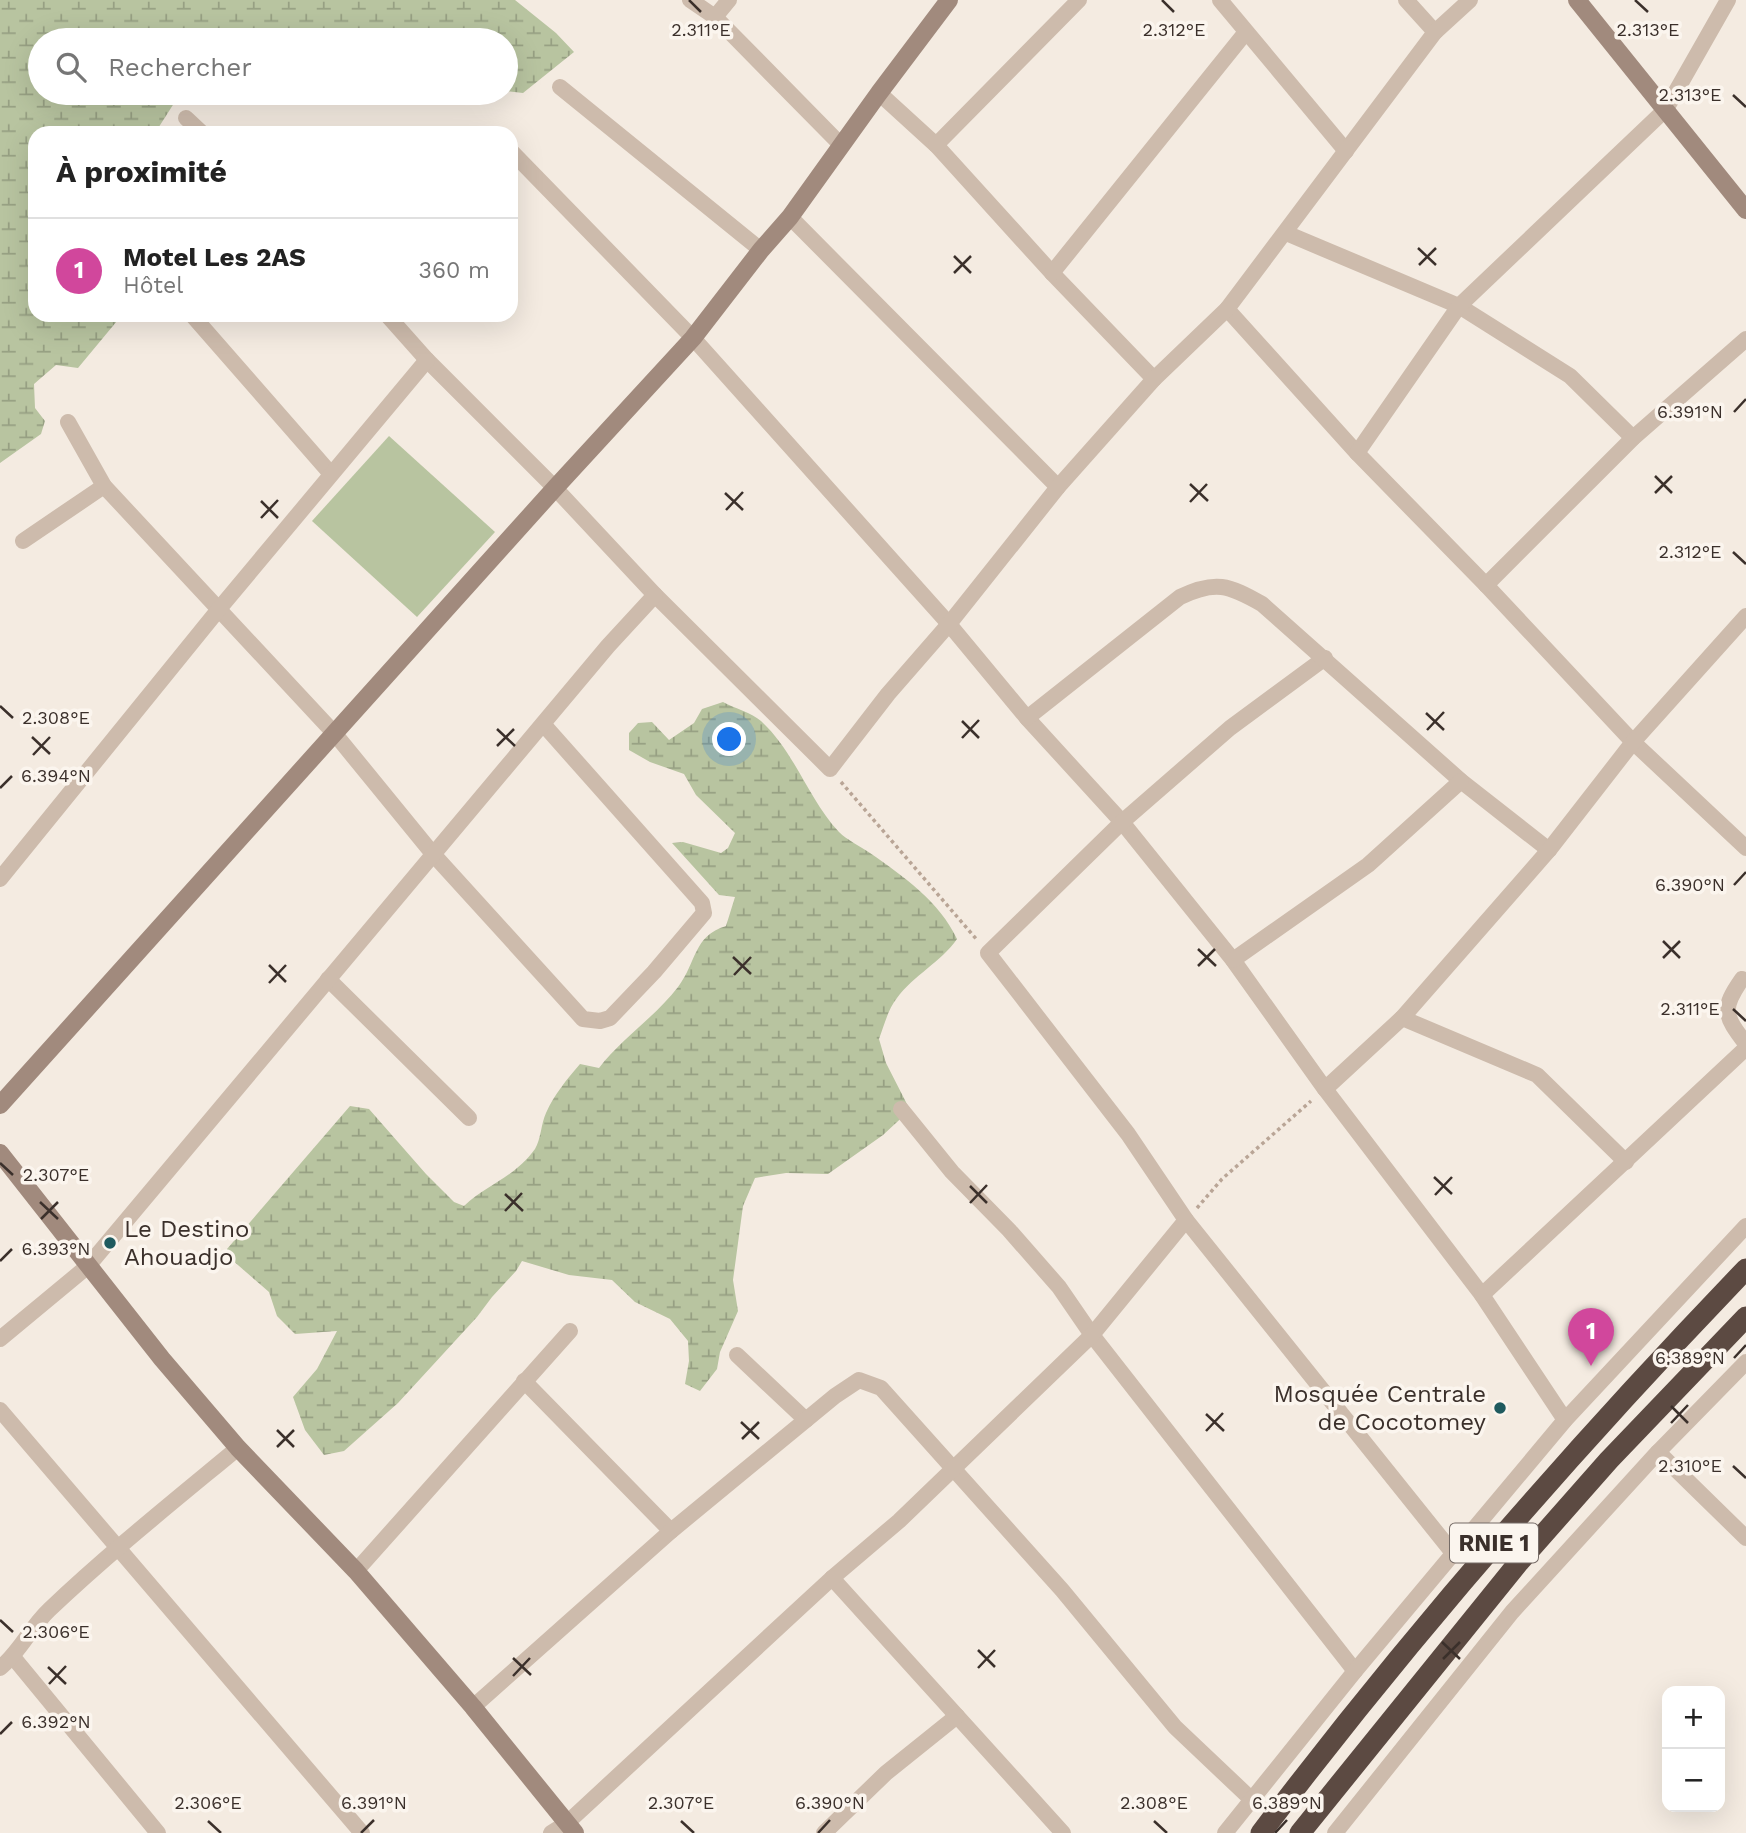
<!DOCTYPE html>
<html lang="fr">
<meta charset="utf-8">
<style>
:root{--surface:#fff;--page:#f2f2f2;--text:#222;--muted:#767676;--line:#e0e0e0;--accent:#db2777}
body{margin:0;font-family:"Work Sans",sans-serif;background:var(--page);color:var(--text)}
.controls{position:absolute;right:21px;bottom:21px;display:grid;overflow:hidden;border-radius:14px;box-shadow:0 7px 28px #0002}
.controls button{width:63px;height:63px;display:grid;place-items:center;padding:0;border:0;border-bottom:2px solid var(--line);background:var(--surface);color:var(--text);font:35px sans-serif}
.you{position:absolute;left:730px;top:740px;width:24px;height:24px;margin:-18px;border:5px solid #fff;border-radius:50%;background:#1a73e8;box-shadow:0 0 0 10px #1a73e833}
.badge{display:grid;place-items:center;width:46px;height:46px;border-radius:50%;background:var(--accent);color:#fff;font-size:23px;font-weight:700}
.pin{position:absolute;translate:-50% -58px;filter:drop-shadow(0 2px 4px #0008)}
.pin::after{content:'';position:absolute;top:37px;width:24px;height:21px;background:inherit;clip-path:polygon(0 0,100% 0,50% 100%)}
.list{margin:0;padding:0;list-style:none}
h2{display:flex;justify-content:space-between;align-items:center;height:91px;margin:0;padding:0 28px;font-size:30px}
h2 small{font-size:23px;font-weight:400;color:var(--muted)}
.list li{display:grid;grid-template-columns:46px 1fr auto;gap:21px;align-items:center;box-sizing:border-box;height:105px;padding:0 28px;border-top:2px solid var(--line)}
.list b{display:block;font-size:26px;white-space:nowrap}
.list p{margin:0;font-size:23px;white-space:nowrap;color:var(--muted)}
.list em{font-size:23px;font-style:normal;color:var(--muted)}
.icon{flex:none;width:38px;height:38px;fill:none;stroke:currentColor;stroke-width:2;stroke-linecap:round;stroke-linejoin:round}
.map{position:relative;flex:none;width:1746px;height:1833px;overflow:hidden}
.search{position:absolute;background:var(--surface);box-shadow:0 7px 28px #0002;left:28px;top:28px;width:490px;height:77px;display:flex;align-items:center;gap:18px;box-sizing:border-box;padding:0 24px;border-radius:38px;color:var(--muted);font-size:26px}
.panel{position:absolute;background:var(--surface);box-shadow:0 7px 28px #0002;left:28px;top:126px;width:490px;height:196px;border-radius:21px}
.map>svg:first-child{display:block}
.wetland{fill:url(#wetland-marsh)}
.park{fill:#b8c4a0}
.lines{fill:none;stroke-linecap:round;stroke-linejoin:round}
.path{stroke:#b9a596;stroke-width:3.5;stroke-dasharray:3.5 3.5;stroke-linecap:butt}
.street{stroke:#cdbbac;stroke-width:16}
.secondary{stroke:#a18a7d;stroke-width:18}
.highway{stroke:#5c4a42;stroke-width:21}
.ticks{fill:none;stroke:#3b302b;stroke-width:2.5}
.poi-dot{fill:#1f5a5e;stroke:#fbf5ee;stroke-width:2.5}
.labels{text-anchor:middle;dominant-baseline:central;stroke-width:7;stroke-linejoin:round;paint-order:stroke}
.shield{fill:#fbf5ee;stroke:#756b66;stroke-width:2}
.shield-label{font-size:23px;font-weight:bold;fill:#3b302b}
.poi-label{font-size:24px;fill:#3b302b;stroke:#fbf5ee;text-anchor:start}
.ticks-label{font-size:18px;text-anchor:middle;fill:#3b302b;stroke:#fbf5ee;stroke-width:7;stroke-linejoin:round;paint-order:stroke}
</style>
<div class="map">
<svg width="1746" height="1833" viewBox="0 0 1746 1833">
<defs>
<pattern id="wetland-marsh" width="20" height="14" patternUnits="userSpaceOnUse" patternTransform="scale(1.75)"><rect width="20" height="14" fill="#b8c4a0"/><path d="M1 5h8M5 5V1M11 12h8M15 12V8" fill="none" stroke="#97a083"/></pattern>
</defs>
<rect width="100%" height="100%" fill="#f4ebe1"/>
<g class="wetland">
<polygon points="0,0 515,0 556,33 574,52 523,93 506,91 506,40 40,40 40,93 234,93 219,102 202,93 178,97 155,133 35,133 35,315 122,315 78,368 56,365 34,384 35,408 45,421 41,434 0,463"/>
<path d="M723 702C734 708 752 713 761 721 795 752 808 799 839 832 847 840 860 846 870 853 903 876 940 902 957 939 941 962 914 975 897 998 888 1009 884 1026 879 1039L886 1063 910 1110 883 1135 828 1174 786 1173 755 1178 743 1206 733 1280 738 1311 720 1352 717 1369 700 1391 685 1384 689 1361 688 1341 670 1319 635 1302 612 1280 569 1275 522 1261 516 1271 492 1297 477 1317 398 1403 344 1451 324 1455 305 1430 293 1397 317 1369 337 1331 295 1334 277 1316 269 1292 231 1259 227 1249 350 1106 369 1109 426 1174 454 1202 464 1206C487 1184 514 1178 535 1149 541 1139 541 1124 546 1113 554 1095 567 1079 580 1064L599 1068C622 1038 655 1017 678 987 697 962 693 936 726 926L735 897 719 895 672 843 683 842 721 853 728 848 735 833 696 795 684 774 650 762 629 750V733L638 723 652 722 669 740 694 723 702 709Z"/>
</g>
<polygon class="park" points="389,436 495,532 417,617 312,521"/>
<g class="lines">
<g class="path">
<polyline points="841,782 978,941"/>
<polyline points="1197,1208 1222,1179 1311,1101"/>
</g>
<g class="street">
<polyline points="690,0 715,17 841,145"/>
<polyline points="1220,0 1346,151"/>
<polyline points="1406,0 1435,32"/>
<polyline points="715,17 729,0"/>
<polyline points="560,87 761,250"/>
<polyline points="879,93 936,145 1052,273 1154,379"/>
<polyline points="186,118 202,133"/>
<polyline points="936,145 1079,0"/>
<polyline points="511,151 693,338 949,624 1027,718 1122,822 1233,960 1325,1089 1482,1295 1565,1420"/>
<polyline points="790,217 1058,487"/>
<polyline points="1286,233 1459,306 1570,376 1633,438"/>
<polyline points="1052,273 1246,32"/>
<polyline points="1227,309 1357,453 1486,585 1633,742 1746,848"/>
<polyline points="192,315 331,474"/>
<polyline points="387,315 427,360 555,488 655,595 830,769 888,694 949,624 1058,487 1154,379 1227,309 1435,32 1470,0"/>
<polyline points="68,422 104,486 335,734 433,854 583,1019 600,1021 610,1018 654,972 704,913 702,903 544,725"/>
<polyline points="1357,453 1459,306 1666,109 1728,0"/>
<polyline points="23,541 104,486"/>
<polyline points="1486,585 1633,438 1746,339"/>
<polyline points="1325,658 1230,728 1122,822 988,953 1128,1134 1186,1220 1453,1553"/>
<path d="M1027 718 1180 597C1215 580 1229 585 1262 604L1461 781 1549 850"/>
<polyline points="0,879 219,609 427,360"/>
<polyline points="1233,960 1368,865 1461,781"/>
<polyline points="328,979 469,1118"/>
<path d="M1742 979C1721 1009 1724 1015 1746 1044"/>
<polyline points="1402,1018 1537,1075 1626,1162"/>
<polyline points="1325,1089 1402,1018 1549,850 1633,742 1746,616"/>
<polyline points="901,1109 952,1172 1009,1230 1059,1287 1092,1335 1355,1671"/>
<polyline points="1482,1295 1746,1048"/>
<polyline points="0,1339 88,1266 608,646 655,595"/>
<polyline points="737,1355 806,1420"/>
<polyline points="524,1381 671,1531"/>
<polyline points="0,1410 362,1833"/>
<polyline points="1658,1452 1746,1538"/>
<polyline points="356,1571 570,1331"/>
<polyline points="832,1578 1063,1833"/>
<polyline points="13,1657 158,1833"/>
<path d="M0 1668C20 1652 30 1628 49 1610 109 1553 174 1501 238 1448"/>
<polyline points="473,1707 671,1531 835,1396 859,1380 881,1388 1062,1590 1175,1727 1251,1799"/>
<polyline points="551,1833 567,1823 832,1578 899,1521 1092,1335 1186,1220"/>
<polyline points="824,1833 886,1773 957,1716"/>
<polyline points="1225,1833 1355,1671 1565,1420 1746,1226"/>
<polyline points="1335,1833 1512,1612 1658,1452 1746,1362"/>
</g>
<g class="secondary">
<polyline points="1577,0 1746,210"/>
<polyline points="0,1105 555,488 693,338 761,250 790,217 879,93 949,0"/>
<polyline points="0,1153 162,1359 238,1448 356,1571 473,1707 575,1833"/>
</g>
<g class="highway">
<path d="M1261 1833C1411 1635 1574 1448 1746 1269"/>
<polyline points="1300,1833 1519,1562 1609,1460 1746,1317"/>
</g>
</g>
<path class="ticks" d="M689 0 701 12M1162 0 1174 12M1635 0 1648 12M1733 95 1746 107M1418 248 1436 265M954 256 971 273M1419 265 1436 248M954 273 971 256M1734 412 1746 399M1655 476 1672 493M1190 484 1208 501M725 493 743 510M1655 493 1672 476M261 501 278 518M1190 502 1207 484M726 510 743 492M261 518 278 500M1733 552 1746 564M0 706 13 718M1426 713 1444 730M962 721 979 738M497 729 515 746M1427 730 1444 712M32 737 50 754M962 738 979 720M497 746 514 729M33 755 50 737M0 788 12 776M1734 885 1746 872M1663 941 1680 958M1198 949 1216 966M733 957 751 974M1663 958 1680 941M269 965 286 982M1198 966 1215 949M734 975 751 957M269 983 286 965M1733 1009 1746 1021M0 1163 13 1175M1434 1177 1452 1194M970 1186 987 1203M505 1194 523 1211M1435 1195 1452 1177M40 1202 58 1219M970 1203 987 1185M505 1211 522 1193M41 1219 58 1202M0 1261 12 1249M1734 1358 1746 1345M1671 1406 1688 1423M1206 1414 1224 1431M741 1422 759 1439M1671 1423 1688 1405M277 1430 294 1447M1206 1431 1223 1413M742 1439 759 1422M277 1447 294 1430M1733 1466 1746 1478M0 1620 13 1632M1442 1642 1460 1659M978 1650 995 1667M513 1658 531 1675M1443 1659 1460 1642M48 1667 66 1684M978 1668 995 1650M513 1676 530 1658M49 1684 66 1666M0 1734 12 1722M208 1821 221 1833M681 1821 694 1833M1154 1821 1167 1833M361 1833 374 1820M818 1833 830 1820M1275 1833 1287 1820"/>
<g class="poi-dot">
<circle cx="110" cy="1243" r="7"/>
<circle cx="1500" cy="1408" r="7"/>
</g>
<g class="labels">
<rect class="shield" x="1450" y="1523.5" width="88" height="39" rx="5"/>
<g class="shield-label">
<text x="1494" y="1543">RNIE 1</text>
</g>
<g class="poi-label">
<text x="124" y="1229">Le Destino<tspan x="124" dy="28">Ahouadjo</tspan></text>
<text x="1486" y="1394" text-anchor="end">Mosquée Centrale<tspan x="1486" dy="28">de Cocotomey</tspan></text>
</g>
</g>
<g class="ticks-label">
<text x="701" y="36">2.311°E</text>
<text x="1174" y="36">2.312°E</text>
<text x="1648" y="36">2.313°E</text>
<text x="1690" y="101">2.313°E</text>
<text x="1690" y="418">6.391°N</text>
<text x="1690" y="558">2.312°E</text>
<text x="56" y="724">2.308°E</text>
<text x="56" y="782">6.394°N</text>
<text x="1690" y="891">6.390°N</text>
<text x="1690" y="1015">2.311°E</text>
<text x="56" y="1181">2.307°E</text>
<text x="56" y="1255">6.393°N</text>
<text x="1690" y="1364">6.389°N</text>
<text x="1690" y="1472">2.310°E</text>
<text x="56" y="1638">2.306°E</text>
<text x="56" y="1728">6.392°N</text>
<text x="374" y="1809">6.391°N</text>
<text x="830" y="1809">6.390°N</text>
<text x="1287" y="1809">6.389°N</text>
<text x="208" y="1809">2.306°E</text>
<text x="681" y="1809">2.307°E</text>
<text x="1154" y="1809">2.308°E</text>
</g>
</svg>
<div class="controls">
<button>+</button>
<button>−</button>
</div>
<div class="you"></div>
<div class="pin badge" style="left:1591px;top:1366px;background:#d1479c">1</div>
<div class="search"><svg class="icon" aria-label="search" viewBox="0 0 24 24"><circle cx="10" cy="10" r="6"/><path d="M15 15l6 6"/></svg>Rechercher</div>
<section class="panel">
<h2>À proximité<small></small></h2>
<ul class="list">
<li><span class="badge" style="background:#d1479c">1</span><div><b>Motel Les 2AS</b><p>Hôtel</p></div><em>360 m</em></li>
</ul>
</section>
</div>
